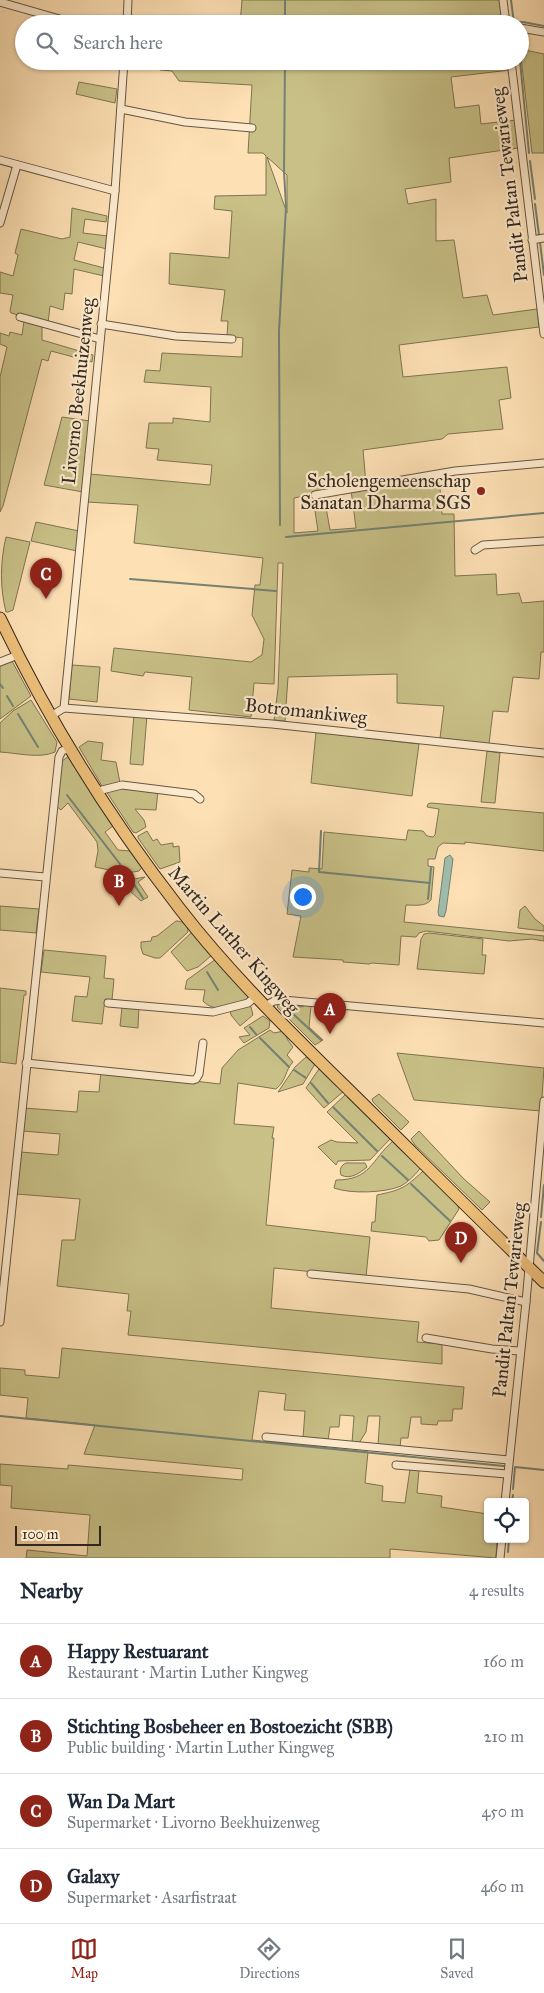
<!DOCTYPE html>
<meta charset="utf-8">
<style>
:root{--surface:#fff;--page:#f2f2f3;--text:#1f2937;--muted:#747a83;--line:#e0e1e3;--accent:#8f2418}
body{margin:0;font-family:"IM FELL Great Primer",serif;background:var(--page);color:var(--text)}
.controls{position:absolute;right:15px;bottom:15px;display:grid;overflow:hidden;border-radius:5px;box-shadow:0 1px 4px #0004}
.controls button{width:45px;height:45px;display:grid;place-items:center;padding:0;border:0;border-bottom:1px solid var(--line);background:var(--surface);color:var(--text);font:25px sans-serif}
.scale{position:absolute;left:15px;bottom:12px;width:86px;box-sizing:border-box;padding-left:5px;border:2px solid #33281f;border-top:0;font-size:14px;line-height:18px;white-space:nowrap;color:#33281f;-webkit-text-stroke:4px #feebce;paint-order:stroke}
.you{position:absolute;left:302px;top:896px;width:18px;height:18px;margin:-12px;border:4px solid #fff;border-radius:50%;background:#1a73e8;box-shadow:0 0 0 8px #1a73e833}
.badge{display:grid;place-items:center;width:32px;height:32px;border-radius:50%;background:var(--accent);color:#fff;font-size:16px;font-weight:700}
.pin{position:absolute;translate:-50% -41px;filter:drop-shadow(0 1px 2px #0008)}
.pin::after{content:'';position:absolute;top:26px;width:18px;height:15px;background:inherit;clip-path:polygon(0 0,100% 0,50% 100%)}
.list{margin:0;padding:0;list-style:none}
h2{display:flex;justify-content:space-between;align-items:center;height:65px;margin:0;padding:0 20px;font-size:21px}
h2 small{font-size:16px;font-weight:400;color:var(--muted)}
.list li{display:grid;grid-template-columns:32px 1fr auto;gap:15px;align-items:center;box-sizing:border-box;height:75px;padding:0 20px;border-top:1px solid var(--line)}
.list b{display:block;font-size:19px;white-space:nowrap}
.list p{margin:0;font-size:16px;white-space:nowrap;color:var(--muted)}
.list em{font-size:16px;font-style:normal;color:var(--muted)}
.icon{flex:none;width:28px;height:28px;fill:none;stroke:currentColor;stroke-width:2;stroke-linecap:round;stroke-linejoin:round}
.map{position:relative;flex:none;width:544px;height:1558px;overflow:hidden}
.search{position:absolute;background:var(--surface);box-shadow:0 1px 4px #0004;left:15px;right:15px;top:15px;height:55px;display:flex;align-items:center;gap:12px;box-sizing:border-box;padding:0 18px;border-radius:28px;color:var(--muted);font-size:19px}
.sheet{height:365px;background:var(--surface)}
nav{display:flex;justify-content:space-around;align-items:center;box-sizing:border-box;height:70px;border-top:1px solid var(--line);background:var(--surface);font-size:14px;color:var(--muted)}
nav a{display:grid;justify-items:center;gap:2px}
nav .on{color:var(--accent)}
.map>svg:first-child{display:block}
.green{fill:#c8c087;stroke:#7e7453;fill-rule:evenodd}
.water{fill:#9fbdac;stroke:#748174}
.lines{fill:none;stroke-linecap:round;stroke-linejoin:round}
.stream{stroke:#748174;stroke-width:2}
.street-casing{stroke:#665644;stroke-width:9}
.primary-casing{stroke:#33281f;stroke-width:13}
.street{stroke:#feebce;stroke-width:7}
.primary{stroke:#eec07a;stroke-width:11}
.poi-dot{fill:#8f2418;stroke:#feebce;stroke-width:2}
.labels{text-anchor:middle;dominant-baseline:central;stroke-width:4.5;stroke-linejoin:round;paint-order:stroke}
.street-label{font-size:19px;fill:#33281f;stroke:#feebce}
.poi-label{font-size:19px;fill:#33281f;stroke:#feebce;text-anchor:end}
</style>
<div class="map">
<svg width="544" height="1558" viewBox="0 0 544 1558">
<rect width="100%" height="100%" fill="#fde0b4"/>
<filter id="stains"><feTurbulence type="fractalNoise" baseFrequency=".004" numOctaves="4"/><feColorMatrix values="0 0 0 0 .2 0 0 0 0 .09 0 0 0 0 .02 0 0 0 .5 -.17"/></filter>
<radialGradient id="worn" r=".72"><stop offset=".6" stop-color="#630" stop-opacity="0"/><stop offset="1" stop-color="#630" stop-opacity=".3"/></radialGradient>
<g class="green">
<polygon points="242,0 501,0 504,24 240,24"/>
<polygon points="520,49 544,54 544,153 532,153"/>
<path d="M161 61H509L510 70 451 77 455 108 479 105 481 124 516 120 518 148 449 158 451 182 405 189 408 204 436 199V241L454 240 463 298 487 295 493 315 537 309 539 327 399 345 403 377 507 367 511 398 499 400 503 429 448 434 442 439 363 450 366 483 294 498V533L318 531 313 498 324 496 330 530 356 528 351 490 439 476 442 514H454L455 576 496 574 497 595 519 593 522 603 544 601V652H541L539 679 513 677 508 712 493 711 489 744 440 738 444 706 397 703V674L288 677 285 721 274 720 278 689 283 563H278L274 684 254 683 251 717 189 710 192 677 145 672 143 676 111 671 114 648 251 662 262 655 264 639 252 615 255 585H260L263 558 134 543 138 505 87 502 90 474 210 485 212 465 157 460 159 449 146 448 149 423H173V418L210 422 211 387 144 382 146 370 160 371 162 353 242 357 243 338 227 336 228 321H221L225 290 169 284 170 253 229 258 232 211 214 209 215 196 266 195V156L263 153H248L252 85 179 81 172 71 160 70ZM267 157 287 175V213Z"/>
<polygon points="79,82 117,89 115,103 76,94"/>
<polygon points="72,208 107,216 106,222 85,219 83,233 108,236 107,249 78,242 74,260 104,268 104,276 74,269 72,294 65,293 63,310 50,306 48,323 11,313 10,311 13,295 0,293 0,272 13,276 18,255 15,253 21,229 62,239 70,237"/>
<polygon points="24,321 42,324 42,340 93,355 92,362 51,351 48,361 42,359 3,506 0,512 0,377 7,347 0,344 0,333 9,336 10,332 22,335"/>
<polygon points="62,417 90,421 83,492 44,485"/>
<polygon points="36,522 79,531 77,551 31,541"/>
<path d="M6 537 30 542 13 610 8 612H6C0 589 0 562 6 537Z"/>
<polygon points="12,661 31,696 0,719 0,663"/>
<polygon points="72,665 100,667 97,702 69,699"/>
<path d="M31 700 57 742 55 752C39 759 18 753 0 752V723L13 711Z"/>
<polygon points="134,714 147,715 143,765 130,764"/>
<polygon points="316,732 419,744 412,796 311,783"/>
<polygon points="88,741 103,743 101,760 116,762 120,783 104,787 102,786 79,747"/>
<polygon points="487,751 500,753 495,803 481,802"/>
<polygon points="69,756 113,826 105,832 118,850 130,851 142,867 139,871 116,875 109,870 95,867 98,851 97,842 68,803 61,810 56,806 62,761"/>
<polygon points="112,787 158,791 156,810 135,809 144,820 146,827 136,833 133,832 106,791"/>
<path d="M431 803 544 813V851L465 842V844L443 843 438 847 435 859H428V866L434 867 431 900C425 907 414 905 406 905L404 922 544 936V941L532 939 509 941 426 931 419 933 416 937 401 936 399 965 372 963 369 964 343 962V960L293 957 301 916 287 914 292 870 309 872V868L322 869 324 832 406 840 408 830 423 831 427 836 433 837 435 835 439 809 427 807 428 804Z"/>
<polygon points="147,831 153,841 157,839 161,845 173,843 173,847 179,846 180,862 160,869 138,838 138,836"/>
<polygon points="145,877 138,882 148,897 141,901 129,890 126,889 123,885 123,881"/>
<polygon points="0,906 39,909 36,933 0,930"/>
<polygon points="525,906 535,919 544,926 544,931 518,928 520,910"/>
<path d="M176 921C182 921 188 924 188 932L160 958H155L143 954 141 948V942L151 941 152 937 157 936Z"/>
<polygon points="192,932 212,955 198,967 187,971 171,952"/>
<polygon points="429,933 483,939 482,955 486,955 484,974 417,969 421,939 424,934"/>
<polygon points="44,950 106,956 104,978 114,979 112,1000 105,999 102,1024 72,1021 75,996 87,997 90,977 41,972"/>
<path d="M216 959 247 993 248 997 245 1003C231 1006 214 1013 203 1001L205 990 185 989 187 980Z"/>
<polygon points="0,988 26,991 26,995 24,995 16,1064 0,1062"/>
<polygon points="279,1003 311,1006 309,1027 323,1040 315,1045 277,1007"/>
<polygon points="247,1005 251,1007 253,1015 240,1026 231,1015 230,1010"/>
<polygon points="139,1006 138,1028 120,1026 122,1007"/>
<polygon points="263,1016 270,1021 269,1028 244,1043 239,1037 250,1035 244,1028"/>
<path d="M270 1030 274 1033 284 1031 287 1037V1039L293 1047 287 1055 293 1062C285 1070 287 1080 276 1089L238 1083 234 1124 274 1127 272 1138H274L266 1225 370 1237 366 1277 274 1268 271 1308 419 1322 417 1342 442 1344V1364L128 1335 131 1311H127L129 1294 57 1286 62 1240H75L80 1199 16 1194 20 1152 58 1155 60 1134 22 1131 24 1108 77 1112 79 1091 99 1092 101 1070 220 1084 222 1068 238 1050Z"/>
<polygon points="397,1053 544,1068 541,1111 414,1100"/>
<polygon points="306,1057 315,1064 303,1084 278,1092 295,1067"/>
<polygon points="319,1069 321,1069 344,1091 324,1108 306,1088"/>
<polygon points="346,1094 390,1139 370,1160 338,1161 336,1165 318,1147 331,1140 337,1142 358,1143 327,1112"/>
<polygon points="379,1094 409,1122 401,1130 373,1102 372,1099"/>
<polygon points="419,1131 464,1179 490,1202 482,1210 415,1145 411,1139"/>
<path d="M393 1141 420 1167 419 1170C414 1176 408 1182 401 1186 385 1193 350 1194 334 1188L336 1180C371 1180 371 1160 393 1141Z"/>
<path d="M346 1163H365L367 1167C360 1173 350 1180 341 1175 339 1170 341 1165 346 1163Z"/>
<path d="M423 1171 457 1203 459 1209 439 1240 429 1241 426 1237 371 1231 372 1222H375L377 1195C401 1190 405 1188 423 1171Z"/>
<polygon points="62,1348 464,1387 462,1409 453,1409 452,1421 438,1421 437,1425 421,1424 421,1417 411,1417 408,1438 401,1438 400,1447 378,1445 380,1416 368,1416 366,1432 359,1443 352,1443 354,1416 340,1415 339,1427 330,1427 328,1440 303,1438 305,1411 284,1410 286,1394 259,1391 252,1440 368,1452 365,1483 383,1486 382,1501 405,1503 410,1469 419,1470 417,1493 442,1496 441,1507 488,1514 488,1539 497,1539 496,1558 390,1549 390,1558 26,1558 27,1550 87,1556 90,1515 11,1508 12,1486 0,1485 0,1464 68,1469 68,1465 242,1480 243,1469 84,1454 95,1425 26,1418 28,1398 0,1395 0,1368 25,1370 25,1375 59,1378"/>
</g>
<polygon class="water" points="450,855 453,859 446,911 444,917 439,916 438,912 445,858"/>
<g class="lines">
<g class="stream">
<polyline points="511,0 514,23 523,22 544,26"/>
<polyline points="285,24 285,0"/>
<polyline points="520,61 529,153"/>
<polyline points="530,161 535,199"/>
<polyline points="535,204 539,235"/>
<polyline points="540,242 544,275"/>
<polyline points="280,525 279,331 286,207 284,171 285,61"/>
<polyline points="286,537 544,513"/>
<polyline points="130,579 276,591"/>
<polyline points="0,684 3,688"/>
<polyline points="7,696 13,706"/>
<polyline points="18,714 38,747"/>
<polyline points="67,795 123,868"/>
<polyline points="321,831 319,872 430,883"/>
<polyline points="133,883 143,898"/>
<polyline points="428,899 431,868"/>
<polyline points="207,972 218,990"/>
<polyline points="303,1006 294,1007 291,1012 321,1040"/>
<polyline points="250,1027 256,1034"/>
<polyline points="260,1038 289,1067"/>
<polyline points="294,1070 306,1078"/>
<polyline points="311,1083 328,1103"/>
<polyline points="333,1107 377,1151"/>
<polyline points="382,1156 408,1180"/>
<polyline points="411,1184 450,1221"/>
<polyline points="541,1217 544,1185"/>
<polyline points="541,1222 537,1253 544,1261"/>
<polyline points="0,1416 504,1466"/>
<polyline points="513,1489 515,1467 544,1470"/>
<polyline points="512,1502 513,1495"/>
<polyline points="508,1552 509,1539"/>
</g>
<defs>
<g id="street">
<polyline points="503,0 506,24"/>
<polyline points="0,2 77,24"/>
<polyline points="127,24 128,0"/>
<polyline points="520,28 544,32"/>
<polyline points="511,61 544,334"/>
<polyline points="121,109 185,122 252,128"/>
<polyline points="0,160 115,191"/>
<polyline points="0,223 17,165"/>
<polyline points="532,240 544,238"/>
<polyline points="20,317 100,339"/>
<polyline points="101,324 176,336 232,339"/>
<polyline points="315,495 455,471 544,463"/>
<polyline points="475,550 483,545 544,541"/>
<polyline points="0,662 18,655"/>
<polyline points="64,708 272,724 544,753"/>
<polyline points="51,716 64,708 115,191 124,61"/>
<polyline points="102,790 122,785 194,794 200,799"/>
<polyline points="0,873 45,877"/>
<polyline points="108,1003 213,1012 248,1003 256,996"/>
<polyline points="265,1006 274,1001 283,1000 544,1023"/>
<polyline points="26,1063 193,1080 196,1079 199,1074 203,1043"/>
<polyline points="311,1274 469,1289 526,1302"/>
<polyline points="0,1322 59,757 62,751 70,748"/>
<polyline points="426,1338 492,1349 520,1351"/>
<polyline points="266,1437 509,1460"/>
<polyline points="396,1465 507,1474"/>
<polyline points="505,1502 526,1302 544,1101"/>
<polyline points="500,1558 502,1539"/>
</g>
<path id="primary" d="M0 618C49 721 110 819 180 909 231 975 292 1034 352 1093 416 1156 479 1219 544 1282"/>
</defs>
<use href="#street" class="street-casing"/>
<use href="#primary" class="primary-casing"/>
<use href="#street" class="street"/>
<use href="#primary" class="primary"/>
</g>
<circle class="poi-dot" cx="481" cy="491" r="5"/>
<g class="labels">
<g class="street-label">
<text transform="translate(509 185) rotate(-97)">Pandit Paltan Tewarieweg</text>
<text transform="translate(78 391) rotate(-84)">Livorno Beekhuizenweg</text>
<text transform="translate(306 711) rotate(6)">Botromankiweg</text>
<text transform="translate(234 940) rotate(49)">Martin Luther Kingweg</text>
<text transform="translate(509 1300) rotate(-84)">Pandit Paltan Tewarieweg</text>
</g>
<g class="poi-label">
<text x="471" y="480">Scholengemeenschap<tspan x="471" dy="22">Sanatan Dharma SGS</tspan></text>
</g>
</g>
<rect width="100%" height="100%" filter="url(#stains)"/>
<rect width="100%" height="100%" fill="url(#worn)"/>
</svg>
<div class="controls">
<button><svg class="icon" aria-label="locate" viewBox="0 0 24 24"><circle cx="12" cy="12" r="6"/><path d="M12 2v4M12 18v4M2 12h4M18 12h4"/></svg></button>
</div>
<div class="scale">100 m</div>
<div class="you"></div>
<div class="pin badge" style="left:330px;top:1034px">A</div>
<div class="pin badge" style="left:119px;top:906px">B</div>
<div class="pin badge" style="left:46px;top:599px">C</div>
<div class="pin badge" style="left:461px;top:1263px">D</div>
<div class="search"><svg class="icon" aria-label="search" viewBox="0 0 24 24"><circle cx="10" cy="10" r="6"/><path d="M15 15l6 6"/></svg>Search here</div>
</div>
<section class="sheet">
<h2>Nearby<small>4 results</small></h2>
<ul class="list">
<li><span class="badge">A</span><div><b>Happy Restuarant</b><p>Restaurant · Martin Luther Kingweg</p></div><em>160 m</em></li>
<li><span class="badge">B</span><div><b>Stichting Bosbeheer en Bostoezicht (SBB)</b><p>Public building · Martin Luther Kingweg</p></div><em>210 m</em></li>
<li><span class="badge">C</span><div><b>Wan Da Mart</b><p>Supermarket · Livorno Beekhuizenweg</p></div><em>450 m</em></li>
<li><span class="badge">D</span><div><b>Galaxy</b><p>Supermarket · Asarfistraat</p></div><em>460 m</em></li>
</ul>
</section>
<nav>
<a class="on"><svg class="icon" aria-label="map" viewBox="0 0 24 24"><path d="M3 6l6-2 6 2 6-2v14l-6 2-6-2-6 2zM9 4v14M15 6v14"/></svg>Map</a>
<a><svg class="icon" aria-label="directions" viewBox="0 0 24 24"><path d="M12 3l9 9-9 9-9-9zM9 14v-3h6M13 9l2 2-2 2"/></svg>Directions</a>
<a><svg class="icon" aria-label="saved" viewBox="0 0 24 24"><path d="M7 4h10v16l-5-4-5 4z"/></svg>Saved</a>
</nav>
